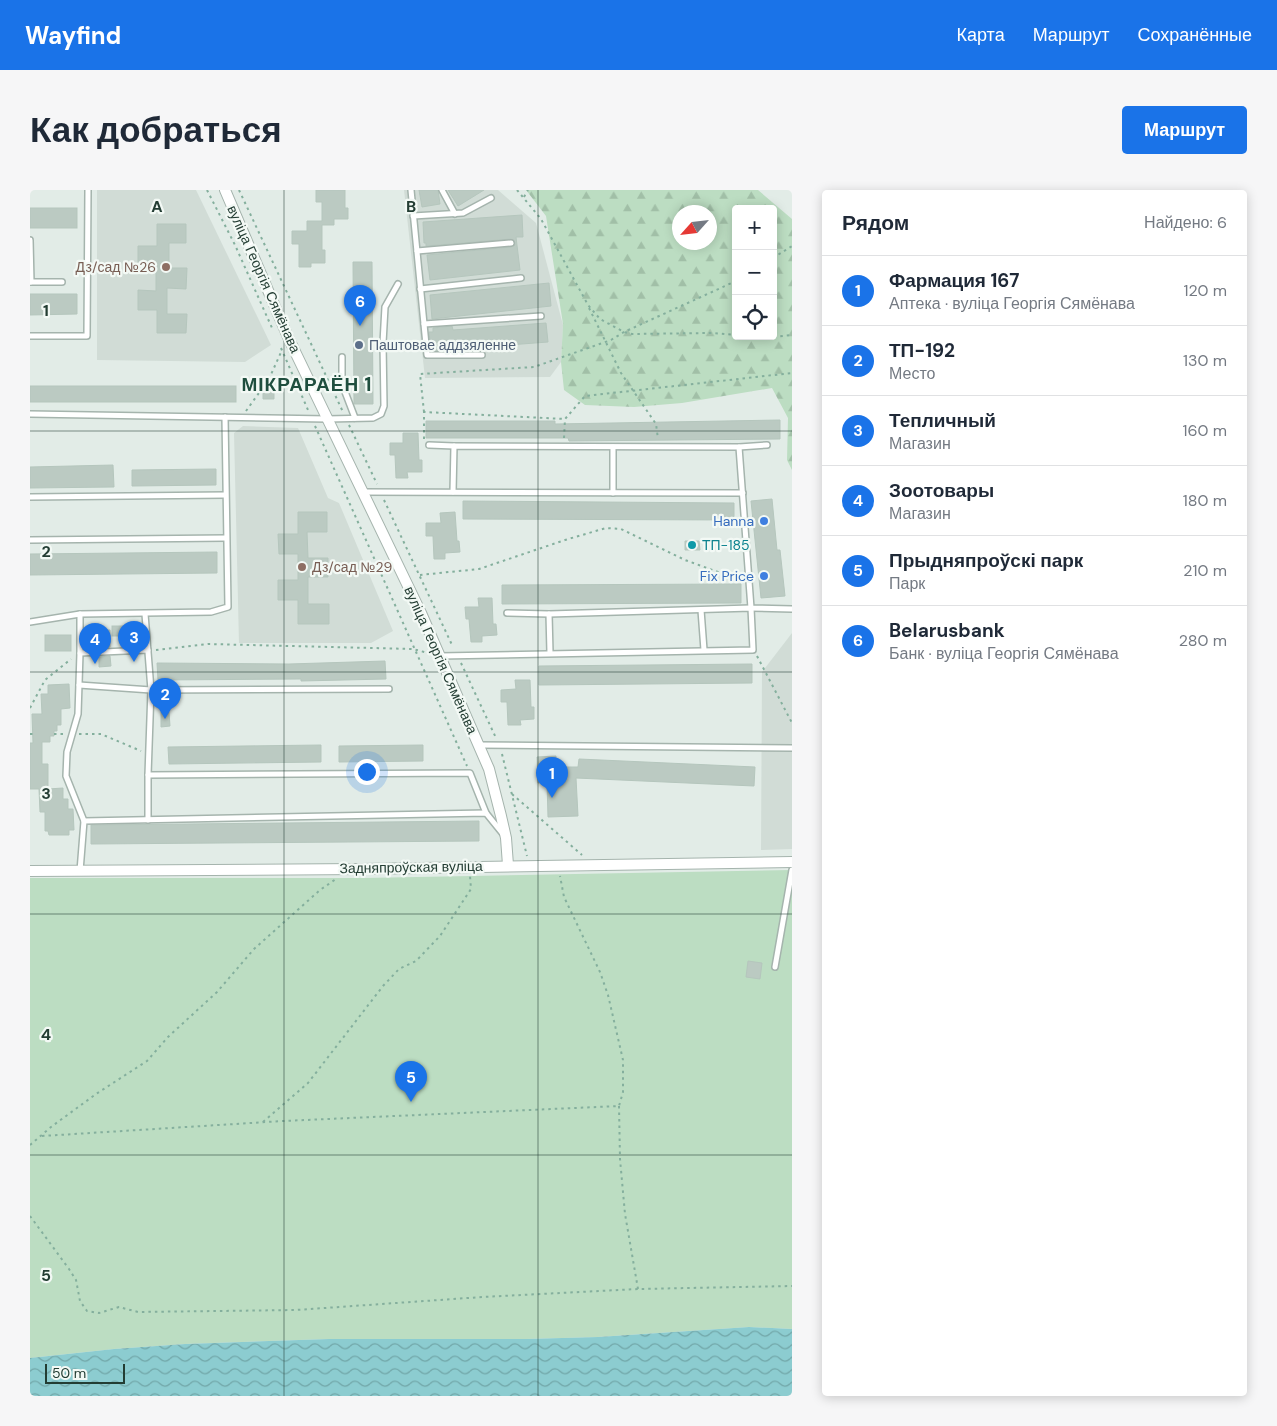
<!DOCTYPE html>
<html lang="ru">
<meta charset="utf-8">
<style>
:root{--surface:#fff;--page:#f6f6f7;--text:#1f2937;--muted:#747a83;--line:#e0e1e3;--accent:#1a73e8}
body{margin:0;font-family:"DM Sans",sans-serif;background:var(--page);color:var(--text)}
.controls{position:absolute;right:15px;top:15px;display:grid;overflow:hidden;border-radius:5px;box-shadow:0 2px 12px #0003}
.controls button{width:45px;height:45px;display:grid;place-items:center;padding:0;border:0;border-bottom:1px solid var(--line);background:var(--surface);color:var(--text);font:25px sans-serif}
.compass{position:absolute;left:642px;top:15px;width:45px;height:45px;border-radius:50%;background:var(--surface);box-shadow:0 2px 12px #0003;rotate:243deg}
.scale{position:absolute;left:15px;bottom:12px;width:80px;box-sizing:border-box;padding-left:5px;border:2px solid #233d33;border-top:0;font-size:14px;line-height:18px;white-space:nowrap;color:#233d33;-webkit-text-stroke:4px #f3f9f5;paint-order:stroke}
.you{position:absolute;left:336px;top:581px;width:18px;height:18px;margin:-12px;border:4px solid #fff;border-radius:50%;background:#1a73e8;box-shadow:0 0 0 8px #1a73e833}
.badge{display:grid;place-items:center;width:32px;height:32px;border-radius:50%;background:var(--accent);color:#fff;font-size:16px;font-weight:700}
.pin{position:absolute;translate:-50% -41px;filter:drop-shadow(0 1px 2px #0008)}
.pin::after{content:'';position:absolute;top:26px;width:18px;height:15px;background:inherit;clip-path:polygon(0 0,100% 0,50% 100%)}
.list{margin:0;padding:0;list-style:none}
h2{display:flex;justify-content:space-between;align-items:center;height:65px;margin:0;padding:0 20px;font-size:21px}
h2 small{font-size:16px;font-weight:400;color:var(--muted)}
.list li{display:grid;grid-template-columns:32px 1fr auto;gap:15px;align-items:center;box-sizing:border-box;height:70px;padding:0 20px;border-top:1px solid var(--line)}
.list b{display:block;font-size:19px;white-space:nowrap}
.list p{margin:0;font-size:16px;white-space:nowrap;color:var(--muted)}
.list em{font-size:16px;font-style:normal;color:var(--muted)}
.icon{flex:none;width:28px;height:28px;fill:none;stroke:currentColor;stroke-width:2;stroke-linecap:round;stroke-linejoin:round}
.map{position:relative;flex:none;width:762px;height:1206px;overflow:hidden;border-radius:5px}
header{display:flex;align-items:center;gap:30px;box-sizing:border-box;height:70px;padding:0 25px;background:var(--accent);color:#fff}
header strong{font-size:24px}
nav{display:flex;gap:28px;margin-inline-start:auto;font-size:18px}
.intro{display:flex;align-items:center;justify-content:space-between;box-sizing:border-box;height:120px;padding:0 30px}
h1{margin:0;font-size:35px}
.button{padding:12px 22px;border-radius:5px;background:var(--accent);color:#fff;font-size:18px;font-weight:700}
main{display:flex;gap:30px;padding:0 30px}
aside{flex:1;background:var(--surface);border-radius:5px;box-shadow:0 2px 12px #0003}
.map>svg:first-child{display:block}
.built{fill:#d1dcd6}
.forest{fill:url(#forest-firs);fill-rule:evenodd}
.park{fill:#bcddc2}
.water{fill:url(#water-waves)}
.building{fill:#bbcac2;stroke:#b5c6bd}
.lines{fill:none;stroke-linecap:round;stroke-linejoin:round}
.lane-casing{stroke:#a5b4ad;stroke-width:8}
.street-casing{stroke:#a5b4ad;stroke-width:12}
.path{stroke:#84af9d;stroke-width:2;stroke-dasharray:2.5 4;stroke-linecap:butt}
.lane{stroke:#fff;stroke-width:5}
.street{stroke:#fff;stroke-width:10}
.grid{fill:none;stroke:#233d33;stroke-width:1;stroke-opacity:0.55}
.education-dot{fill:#8d6e63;stroke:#f3f9f5;stroke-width:2}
.service-dot{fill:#5c6f8a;stroke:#f3f9f5;stroke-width:2}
.shop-dot{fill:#3f7fe0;stroke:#f3f9f5;stroke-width:2}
.culture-dot{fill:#0f9aa8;stroke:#f3f9f5;stroke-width:2}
.labels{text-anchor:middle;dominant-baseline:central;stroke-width:4.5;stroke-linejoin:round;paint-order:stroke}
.education-label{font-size:14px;fill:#785e54;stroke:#f3f9f5;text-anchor:end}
.street-label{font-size:14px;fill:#233d33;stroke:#f3f9f5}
.service-label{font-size:14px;fill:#4e5e75;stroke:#f3f9f5;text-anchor:start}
.shop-label{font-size:14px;fill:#366cbe;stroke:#f3f9f5;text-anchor:end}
.culture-label{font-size:14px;fill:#0d838f;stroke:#f3f9f5;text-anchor:start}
.district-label{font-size:19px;font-weight:bold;letter-spacing:1px;fill:#1f4e3e;stroke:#f3f9f5}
.grid-label{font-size:16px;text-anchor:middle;font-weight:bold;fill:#233d33;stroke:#f3f9f5;stroke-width:4.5;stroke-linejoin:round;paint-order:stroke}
</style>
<header>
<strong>Wayfind</strong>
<nav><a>Карта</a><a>Маршрут</a><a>Сохранённые</a></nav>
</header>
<div class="intro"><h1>Как добраться</h1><a class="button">Маршрут</a></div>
<main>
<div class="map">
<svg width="762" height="1206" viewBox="0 0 762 1206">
<defs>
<pattern id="forest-firs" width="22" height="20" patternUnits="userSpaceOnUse" patternTransform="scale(1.25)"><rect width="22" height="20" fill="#bcddc2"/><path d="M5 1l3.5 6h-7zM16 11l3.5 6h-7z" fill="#a1bfa7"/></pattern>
<pattern id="water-waves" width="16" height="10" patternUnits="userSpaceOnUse" patternTransform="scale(1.25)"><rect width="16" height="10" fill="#8cccd0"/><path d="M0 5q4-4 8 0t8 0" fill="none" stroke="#72a7a9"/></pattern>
</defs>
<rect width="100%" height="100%" fill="#e2ece7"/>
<g class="built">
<polygon points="67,0 166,0 241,155 215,172 67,170"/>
<polygon points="374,0 468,0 506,33 533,135 531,172 520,187 395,188"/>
<polygon points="213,236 268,238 298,308 309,313 363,441 341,453 209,453 204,243"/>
<polygon points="762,443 762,659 731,660 732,482"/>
</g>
<path class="forest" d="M496 0H728L762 29V280L757 270 758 228 742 198 652 213 604 217 555 215 534 200 531 172 533 134 516 26ZM706 19H743V146H706ZM650 22H680V52H650Z"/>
<polygon class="park" points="762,680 762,1139 719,1137 568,1147 496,1149 299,1149 155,1154 84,1159 0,1168 0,688 334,688"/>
<polygon class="water" points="719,1137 762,1139 762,1206 0,1206 0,1168 84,1159 155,1154 299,1149 496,1149 568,1147"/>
<g class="building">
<polygon points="286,0 315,0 315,18 318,18 318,29 304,29 304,35 292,35 292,60 295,60 295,73 281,73 281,77 269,77 269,54 262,54 262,41 277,41 277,31 292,31 292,12 286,12"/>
<polygon points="389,0 408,0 410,14 392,17"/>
<polygon points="418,0 454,0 428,16"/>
<rect x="0" y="18" width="47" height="20"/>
<polygon points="492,25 493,47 486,47 490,80 400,90 397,65 481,57 485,55 485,52 481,49 396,56 396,53 394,53 393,32"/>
<polygon points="127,34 156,34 156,53 139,53 139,78 157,78 156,99 137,98 137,124 157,124 156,143 127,143 127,120 108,120 108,100 126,101 126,76 108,76 108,56 127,56"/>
<polygon points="323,72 342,72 343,214 324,214"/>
<polygon points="519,93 521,116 402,129 400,105"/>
<polygon points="0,104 47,104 47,124 0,125"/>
<polygon points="516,133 518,152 401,161 399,142 403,142 403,138 422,136 423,140"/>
<rect x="0" y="196" width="206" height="16"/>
<polygon points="233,200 244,201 244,209 233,209"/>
<polygon points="750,230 750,249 539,251 538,248 396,248 396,231 525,231 525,234"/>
<polygon points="373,243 388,243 389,270 392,270 392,282 377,282 378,288 366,288 365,265 360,265 360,253 373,253"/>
<polygon points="83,275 84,297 0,298 0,277"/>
<polygon points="186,279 186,295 102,296 102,280"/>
<polygon points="742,309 747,360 750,360 755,406 731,408 721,311"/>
<polygon points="433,311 704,313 704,330 433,329"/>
<polygon points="268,322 297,322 297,342 277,342 278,368 298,368 298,387 278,387 278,414 299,414 299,434 268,434 268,410 248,410 248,390 268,390 268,364 249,364 248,344 268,344"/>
<polygon points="425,322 427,351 429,351 430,362 415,363 415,369 404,369 403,346 396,346 396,333 411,333 410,323"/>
<polygon points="655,351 669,351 670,360 655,360"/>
<polygon points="187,362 187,383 0,385 0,364"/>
<polygon points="711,394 711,413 472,414 472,395"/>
<polygon points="448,408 462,408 463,434 466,434 467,445 452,446 452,452 441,452 439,429 436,429 435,417 449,417"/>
<rect x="82" y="436" width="25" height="10"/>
<polygon points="55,440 80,440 80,457 69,458 69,451 55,451"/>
<rect x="15" y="445" width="26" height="16"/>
<polygon points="80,466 81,476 69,477 69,467"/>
<polygon points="355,471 356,489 271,491 271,489 128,490 127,473 259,474"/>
<polygon points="722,474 722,493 509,495 509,476"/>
<polygon points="485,490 500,490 501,517 504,517 504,529 490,530 491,535 478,535 477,512 471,512 471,500 486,499"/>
<polygon points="39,494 40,518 31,519 31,535 27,535 27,541 24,541 24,546 20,546 20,552 12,552 12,574 18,574 18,599 33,598 33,609 38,609 38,619 43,619 44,640 39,640 39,645 19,645 18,641 15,641 15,622 10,622 9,599 0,599 0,553 3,553 2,524 12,524 11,504 18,504 18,495"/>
<polygon points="131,522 139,522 140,536 131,537"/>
<polygon points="291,555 291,572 139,574 138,557"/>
<polygon points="393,555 393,571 309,572 309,556"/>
<polygon points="526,566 526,577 548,577 549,569 725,577 724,596 546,588 548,626 518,627 517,592 508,593 507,567"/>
<polygon points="449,631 449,651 61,654 61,635"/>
<polygon points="718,771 732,773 730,789 716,787"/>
</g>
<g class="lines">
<defs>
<g id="lane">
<polyline points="381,0 397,165 452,165"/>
<polyline points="412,0 425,24"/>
<polyline points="383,26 433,23 461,8"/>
<polyline points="0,50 1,92"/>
<polyline points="387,61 481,53"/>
<polyline points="0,92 32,92"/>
<polyline points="390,99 491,88"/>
<polyline points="394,134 511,126"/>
<polyline points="0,146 57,146 58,0"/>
<polyline points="312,167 312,194 325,228"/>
<polyline points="0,224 297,229 343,228 351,224 354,216 353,153 355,117 368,94"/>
<polyline points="399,255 424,256"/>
<polyline points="583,257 583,303"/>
<polyline points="709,257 737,255"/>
<polyline points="332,302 713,303"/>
<polyline points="423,302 424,256 709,257 721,418 762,419"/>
<polyline points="0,307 195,305"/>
<polyline points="0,350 196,348"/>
<polyline points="671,420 674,460"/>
<polyline points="50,424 50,463 118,460"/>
<polyline points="115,424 121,500 118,585 440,583 456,623"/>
<polyline points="519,424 520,463"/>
<polyline points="0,432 50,424 181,422 198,417 195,227"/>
<polyline points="50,463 48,524 37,562 36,586 54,631"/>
<polyline points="410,466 723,460 721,418 519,424 477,423"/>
<polyline points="49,495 121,500 359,499"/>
<polyline points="449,555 762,558"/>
<polyline points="118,630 118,585"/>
<polyline points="50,681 54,631 456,623 473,644"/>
<polyline points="745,777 762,680"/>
</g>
<g id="street">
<polyline points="195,0 258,147 391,423 459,579 471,626 476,648 478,675"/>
<polyline points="0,681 332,679 762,672"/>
</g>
</defs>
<use href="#lane" class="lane-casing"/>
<use href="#street" class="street-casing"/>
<g class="path">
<polyline points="177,0 205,55 242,138"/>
<polyline points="209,0 313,222"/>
<polyline points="487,0 511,29 558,115 570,129 594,142 602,144 682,143 706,145"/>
<polyline points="494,7 498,0"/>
<polyline points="743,68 762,56"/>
<polyline points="559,118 591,183 626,234 628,249"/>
<polyline points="718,146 736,148 762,145"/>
<polyline points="251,158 278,220"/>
<polyline points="216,221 239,189 252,160"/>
<polyline points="394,222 390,184 504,177 581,150 594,142 706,91"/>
<polyline points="319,235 347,294"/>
<polyline points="285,236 437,576"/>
<polyline points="534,248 535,229 555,206 762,183"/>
<polyline points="394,249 394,222 535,229"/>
<polyline points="354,310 423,457"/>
<polyline points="390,385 449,379 535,350 576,338 591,339 655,370 710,390"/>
<polyline points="126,460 178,454 383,459 398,463"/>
<polyline points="727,466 762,533"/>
<polyline points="431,473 466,548"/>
<polyline points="0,518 15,490 41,469"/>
<polyline points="0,544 4,544"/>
<polyline points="24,544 34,544"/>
<polyline points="49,544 71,544 111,561"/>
<polyline points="472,564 497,666"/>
<polyline points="482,604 552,665"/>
<polyline points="589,916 590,969 595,1024 608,1099"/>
<polyline points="233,932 278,893 353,796 369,779 386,771 410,746 441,699 440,686"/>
<polyline points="12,946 253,931 589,916 593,902 593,870 578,805 570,782 534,707 530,686"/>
<polyline points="0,955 21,937 66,904 117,871 138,847 187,802 224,759 290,700 306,689"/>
<polyline points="0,1026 39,1079 46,1090 50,1111 57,1121 69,1123 89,1117 108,1122 266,1120 452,1107 608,1099 762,1096"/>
</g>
<use href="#lane" class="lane"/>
<use href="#street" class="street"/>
</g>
<path class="grid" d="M254 0V1206M508 0V1206M0 241H762M0 482H762M0 724H762M0 965H762"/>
<g class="education-dot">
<circle cx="136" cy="77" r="5"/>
<circle cx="272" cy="377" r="5"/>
</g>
<circle class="service-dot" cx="329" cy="155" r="5"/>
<g class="shop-dot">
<circle cx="734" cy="331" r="5"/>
<circle cx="734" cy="386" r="5"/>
</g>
<circle class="culture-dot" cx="662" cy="355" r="5"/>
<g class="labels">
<g class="education-label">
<text x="126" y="77">Дз/сад №26</text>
<text x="282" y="377" text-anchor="start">Дз/сад №29</text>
</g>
<g class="street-label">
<text transform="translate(234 89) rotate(66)">вуліца Георгія Сямёнава</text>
<text transform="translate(411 470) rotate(66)">вуліца Георгія Сямёнава</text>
<text transform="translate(381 677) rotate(-1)">Задняпроўская вуліца</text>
</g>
<g class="service-label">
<text x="339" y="155">Паштовае аддзяленне</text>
</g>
<g class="shop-label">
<text x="724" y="331">Hanna</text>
<text x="724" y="386">Fix Price</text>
</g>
<g class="culture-label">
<text x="672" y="355">ТП-185</text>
</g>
<g class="district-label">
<text x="277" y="194">МІКРАРАЁН 1</text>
</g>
</g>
<g class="grid-label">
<text x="127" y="22">A</text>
<text x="381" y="22">B</text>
<text x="16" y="126">1</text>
<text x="16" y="367">2</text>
<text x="16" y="609">3</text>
<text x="16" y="850">4</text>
<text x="16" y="1091">5</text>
</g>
</svg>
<div class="controls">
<button>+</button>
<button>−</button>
<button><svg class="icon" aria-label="locate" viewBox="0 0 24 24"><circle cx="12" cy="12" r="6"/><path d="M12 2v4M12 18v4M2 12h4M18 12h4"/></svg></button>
</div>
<svg class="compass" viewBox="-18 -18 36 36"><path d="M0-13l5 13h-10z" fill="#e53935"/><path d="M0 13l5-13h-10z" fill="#747a83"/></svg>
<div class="scale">50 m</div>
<div class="you"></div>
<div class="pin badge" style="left:522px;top:608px">1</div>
<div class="pin badge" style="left:135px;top:529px">2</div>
<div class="pin badge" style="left:104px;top:472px">3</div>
<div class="pin badge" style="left:65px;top:474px">4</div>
<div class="pin badge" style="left:381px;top:912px">5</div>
<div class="pin badge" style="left:330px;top:136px">6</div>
</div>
<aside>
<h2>Рядом<small>Найдено: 6</small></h2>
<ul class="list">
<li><span class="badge">1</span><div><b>Фармация 167</b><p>Аптека · вуліца Георгія Сямёнава</p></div><em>120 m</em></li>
<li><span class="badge">2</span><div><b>ТП-192</b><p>Место</p></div><em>130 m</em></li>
<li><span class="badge">3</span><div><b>Тепличный</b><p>Магазин</p></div><em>160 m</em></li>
<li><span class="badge">4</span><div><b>Зоотовары</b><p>Магазин</p></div><em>180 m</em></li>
<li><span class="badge">5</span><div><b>Прыдняпроўскі парк</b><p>Парк</p></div><em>210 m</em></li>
<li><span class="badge">6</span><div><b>Belarusbank</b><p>Банк · вуліца Георгія Сямёнава</p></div><em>280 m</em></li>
</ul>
</aside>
</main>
